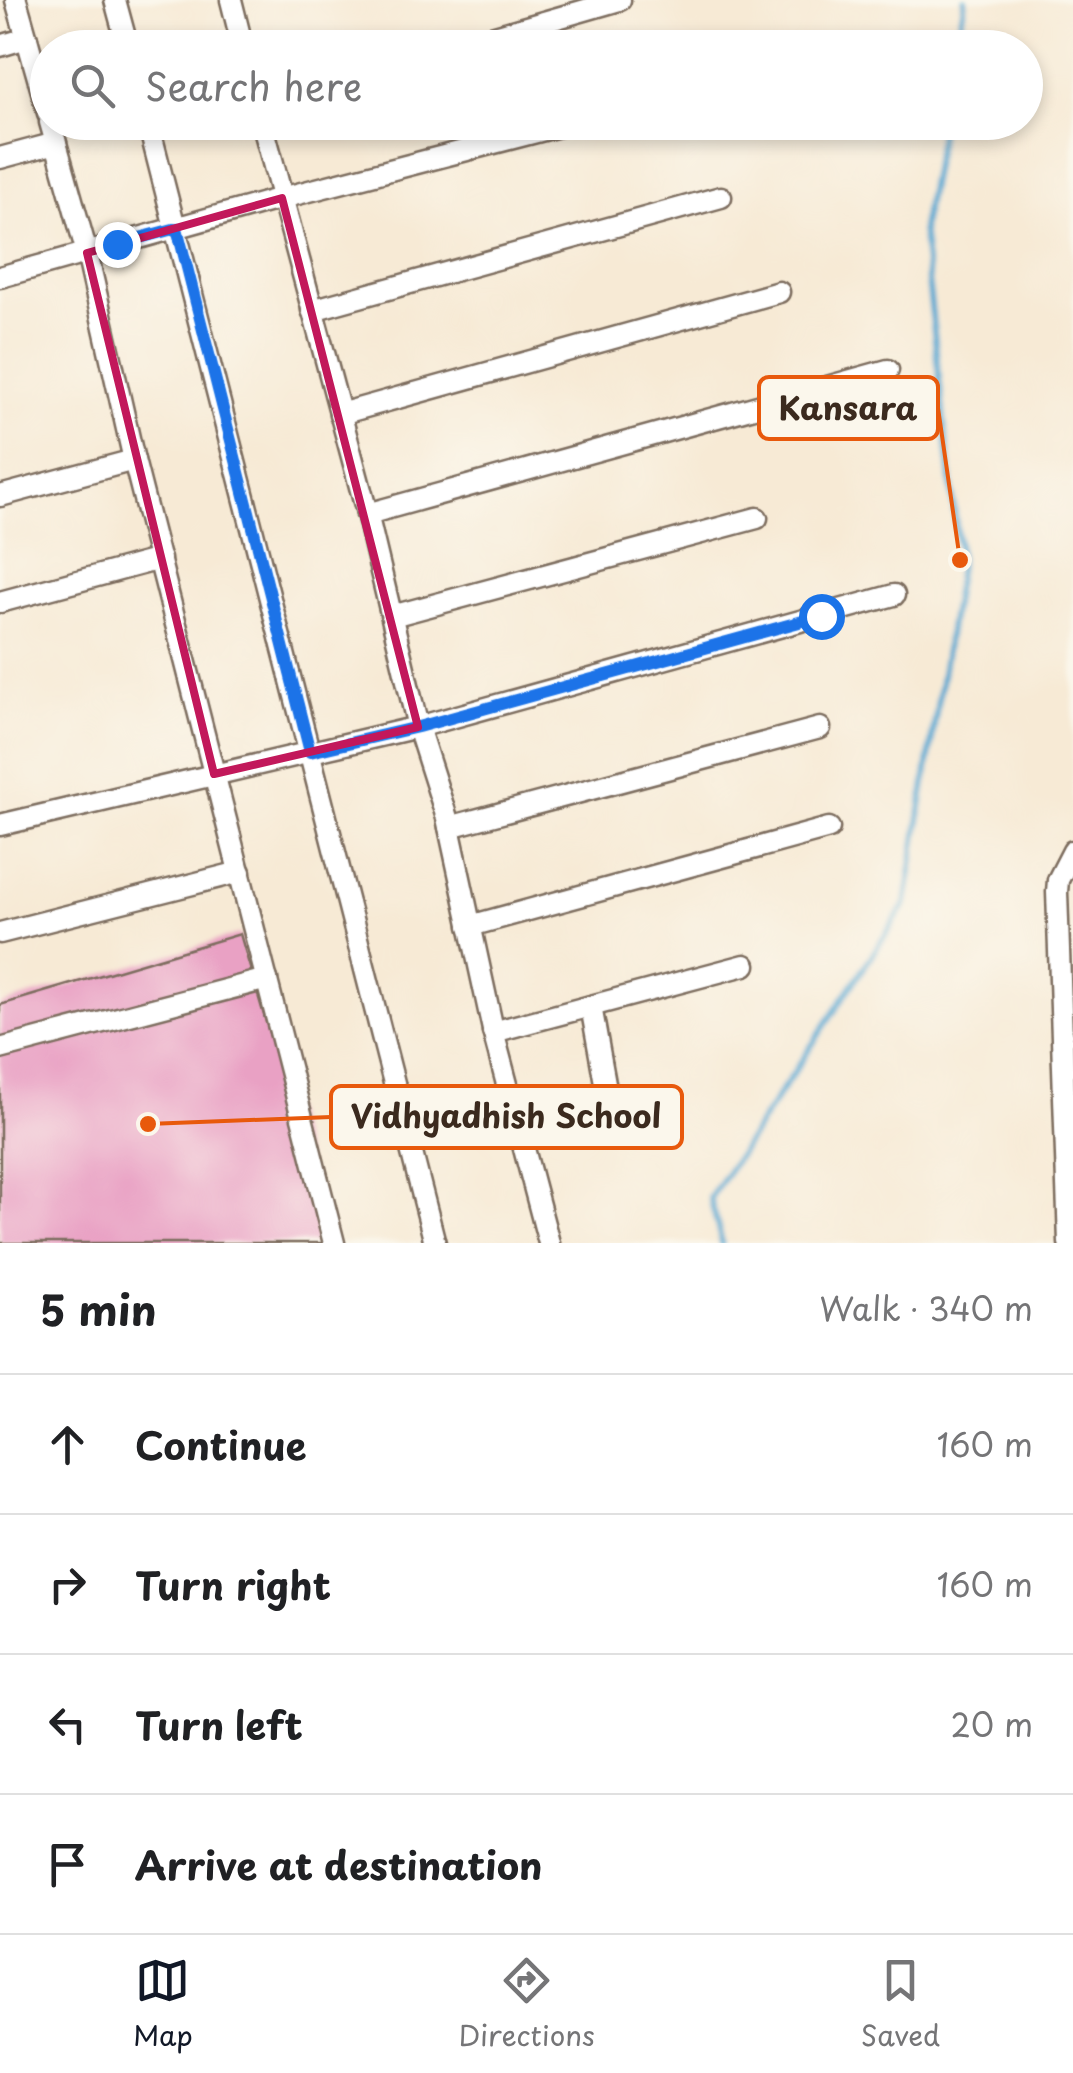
<!DOCTYPE html>
<meta charset="utf-8">
<style>
:root{--surface:#fff;--page:#f2f2f2;--text:#202124;--muted:#757577;--line:#e0e0e0;--accent:#111827}
body{margin:0;font-family:"Playpen Sans",sans-serif;background:var(--page);color:var(--text)}
.stop{position:absolute;width:30px;height:30px;margin:-22px;border:8px solid #1a73e8;border-radius:50%;background:#fff}
.stop.end{background:#1a73e8;border-color:#fff;box-shadow:0 2px 10px #0008}
.list{margin:0;padding:0;list-style:none}
h2{display:flex;justify-content:space-between;align-items:center;height:130px;margin:0;padding:0 40px;font-size:42px}
h2 small{font-size:32px;font-weight:400;color:var(--muted)}
.list li{display:grid;grid-template-columns:65px 1fr auto;gap:30px;align-items:center;box-sizing:border-box;height:140px;padding:0 40px;border-top:2px solid var(--line)}
.list b{display:block;font-size:38px;white-space:nowrap}
.list em{font-size:32px;font-style:normal;color:var(--muted)}
.icon{flex:none;width:55px;height:55px;fill:none;stroke:currentColor;stroke-width:2;stroke-linecap:round;stroke-linejoin:round}
.map{position:relative;flex:none;width:1073px;height:1243px;overflow:hidden}
.search{position:absolute;background:var(--surface);box-shadow:0 5px 15px #0003;left:30px;right:30px;top:30px;height:110px;display:flex;align-items:center;gap:25px;box-sizing:border-box;padding:0 35px;border-radius:55px;color:var(--muted);font-size:38px}
.sheet{height:690px;background:var(--surface)}
nav{display:flex;justify-content:space-around;align-items:center;box-sizing:border-box;height:140px;border-top:2px solid var(--line);background:var(--surface);font-size:28px;color:var(--muted)}
nav a{display:grid;justify-items:center;gap:5px}
nav .on{color:var(--accent)}
.map>svg:first-child{display:block}
.lines{fill:none;stroke-linecap:round;stroke-linejoin:round}
.stream{stroke:#57a7d1;stroke-width:6}
.building{fill:#e9a1c4}
.street-casing{stroke:#7d6d5e;stroke-width:25}
.street{stroke:#fff;stroke-width:20}
.route{stroke:#1a73e8;stroke-width:12}
.marked{fill:none;stroke:#c2185b;stroke-width:8;stroke-linejoin:round}
.leader{fill:none;stroke:#e8590c;stroke-width:4}
.callout-dot{fill:#e8590c;stroke:#fbf7ec;stroke-width:4}
.callout{fill:#fbf7ec;stroke:#e8590c;stroke-width:4}
.callout-label{font-size:32px;text-anchor:middle;font-weight:bold;fill:#3b2a1e}
</style>
<div class="map">
<svg width="1073" height="1243" viewBox="0 0 1073 1243">
<rect width="100%" height="100%" fill="#fbf7ec"/>
<filter id="ink" filterUnits="userSpaceOnUse"><feTurbulence type="fractalNoise" baseFrequency=".01" numOctaves="2"/><feDisplacementMap in="SourceGraphic" scale="20" xChannelSelector="R" yChannelSelector="G"/><feConvolveMatrix kernelMatrix="1 2 1 2 8 2 1 2 1" color-interpolation-filters="sRGB"/></filter>
<filter id="wash" filterUnits="userSpaceOnUse"><feTurbulence type="fractalNoise" baseFrequency=".0048" numOctaves="4" result="noise"/><feDisplacementMap in="SourceGraphic" scale="40" xChannelSelector="R" yChannelSelector="G"/><feGaussianBlur stdDeviation="2.25" result="paint"/><feColorMatrix in="noise" values="0 0 0 0 0 0 0 0 0 0 0 0 0 0 0 0 0 1.4 0 .05"/><feComposite in="paint" operator="in"/></filter>
<g filter="url(#wash)">
<rect width="100%" height="100%" fill="#f7ead5"/>
<g class="lines">
<g class="stream">
<polyline points="956,48 965,0"/>
<polyline points="722,1243 710,1198 906,904 960,560 922,228 942,122"/>
</g>
</g>
<g id="blocks">
<polygon class="building" points="240,934 331,1243 0,1243 0,1005"/>
</g>
</g>
<g filter="url(#ink)">
<use href="#blocks" fill-opacity="0" stroke="#7d6d5e" stroke-width="2.5"/>
<g class="lines">
<defs>
<g id="street">
<polyline points="16,0 48,113"/>
<polyline points="115,0 128,48"/>
<polyline points="231,0 243,48"/>
<polyline points="0,46 27,38"/>
<polyline points="453,48 620,0"/>
<polyline points="50,122 87,253 134,460 334,1243"/>
<polyline points="148,122 435,1243"/>
<polyline points="262,122 366,509 418,727 447,818 495,1039 549,1243"/>
<polyline points="0,158 56,143"/>
<polyline points="0,277 282,198 575,122"/>
<polyline points="312,310 721,197"/>
<polyline points="340,414 779,292"/>
<polyline points="0,496 134,460"/>
<polyline points="367,514 888,370"/>
<polyline points="0,602 160,559"/>
<polyline points="392,616 757,518"/>
<polyline points="0,825 418,727 894,595"/>
<polyline points="449,827 820,728"/>
<polyline points="470,926 829,828"/>
<polyline points="0,933 240,872"/>
<polyline points="493,1032 745,965"/>
<polyline points="0,1049 267,979"/>
<polyline points="519,1130 596,1115 609,1105 591,1006"/>
<polyline points="1069,1243 1057,892 1058,880 1073,851"/>
</g>
</defs>
<use href="#street" class="street-casing"/>
<use href="#street" class="street"/>
</g>
</g>
<g class="lines" filter="url(#ink)">
<polyline class="route" points="117,244 177,228 310,752 418,727 821,616"/>
</g>
<path class="marked" d="M282 198 418 727 214 774 87 253Z"/>
<path class="leader" d="M960 560L938 408M148 1124L331 1117"/>
<g class="callout-dot">
<circle cx="960" cy="560" r="10"/>
<circle cx="148" cy="1124" r="10"/>
</g>
<g class="callout">
<rect x="759" y="377" width="179" height="62" rx="10"/>
<rect x="331" y="1086" width="351" height="62" rx="10"/>
</g>
<g class="callout-label">
<text x="848" y="420">Kansara</text>
<text x="506" y="1128">Vidhyadhish School</text>
</g>
</svg>
<div class="stop" style="left:821px;top:616px"></div>
<div class="stop end" style="left:117px;top:244px"></div>
<div class="search"><svg class="icon" aria-label="search" viewBox="0 0 24 24"><circle cx="10" cy="10" r="6"/><path d="M15 15l6 6"/></svg>Search here</div>
</div>
<section class="sheet">
<h2>5 min<small>Walk · 340 m</small></h2>
<ul class="list">
<li><svg class="icon" aria-label="ahead" viewBox="0 0 24 24"><path d="M12 20V5M6 11l6-6 6 6"/></svg><div><b>Continue</b></div><em>160 m</em></li>
<li><svg class="icon" aria-label="right" viewBox="0 0 24 24"><path d="M7 20v-9h11M14 6l5 5-5 5"/></svg><div><b>Turn right</b></div><em>160 m</em></li>
<li><svg class="icon" aria-label="left" viewBox="0 0 24 24"><path d="M17 20v-9H6M10 6l-5 5 5 5"/></svg><div><b>Turn left</b></div><em>20 m</em></li>
<li><svg class="icon" aria-label="arrive" viewBox="0 0 24 24"><path d="M6 21V4h12l-3 4 3 4H6"/></svg><div><b>Arrive at destination</b></div></li>
</ul>
</section>
<nav>
<a class="on"><svg class="icon" aria-label="map" viewBox="0 0 24 24"><path d="M3 6l6-2 6 2 6-2v14l-6 2-6-2-6 2zM9 4v14M15 6v14"/></svg>Map</a>
<a><svg class="icon" aria-label="directions" viewBox="0 0 24 24"><path d="M12 3l9 9-9 9-9-9zM9 14v-3h6M13 9l2 2-2 2"/></svg>Directions</a>
<a><svg class="icon" aria-label="saved" viewBox="0 0 24 24"><path d="M7 4h10v16l-5-4-5 4z"/></svg>Saved</a>
</nav>
